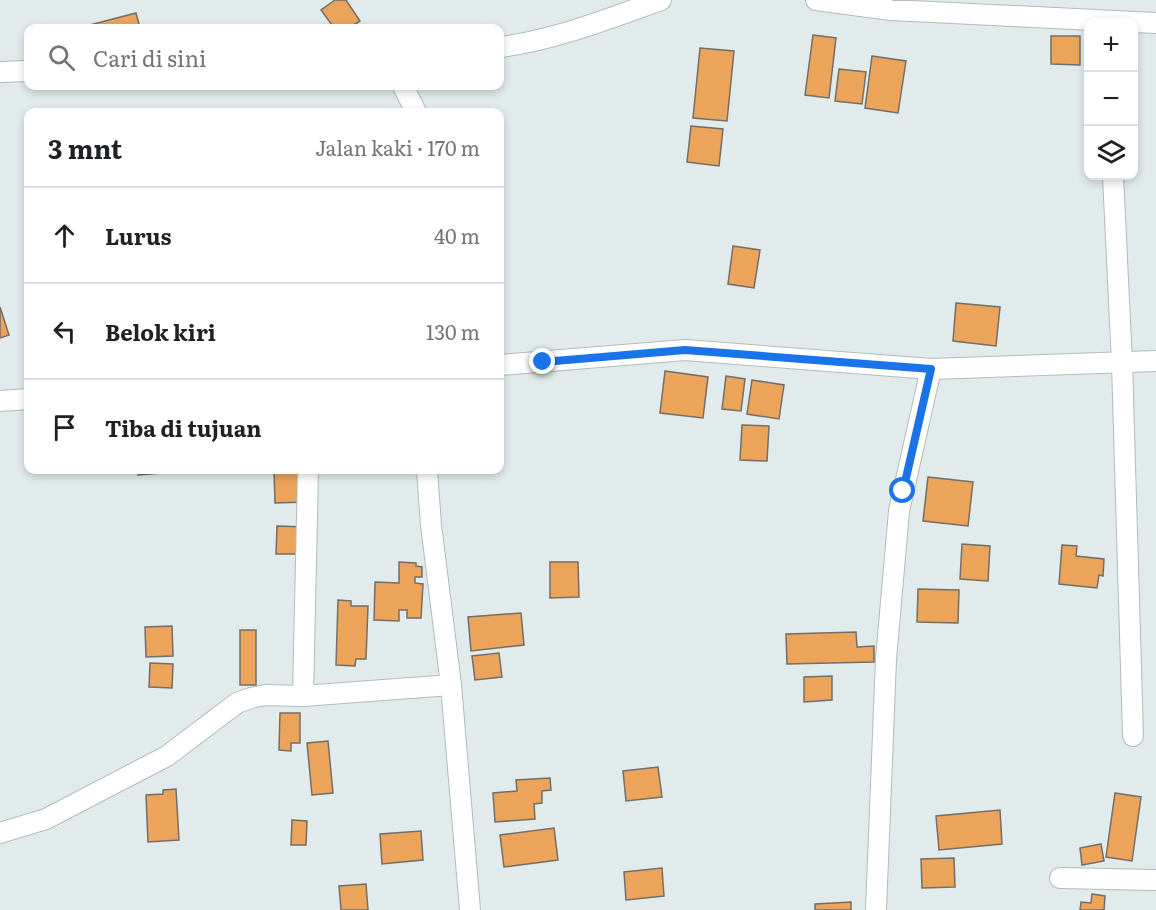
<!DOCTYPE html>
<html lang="id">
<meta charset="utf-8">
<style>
:root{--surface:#fff;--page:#f6f6f6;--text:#202124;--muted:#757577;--line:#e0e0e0}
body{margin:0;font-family:Literata,serif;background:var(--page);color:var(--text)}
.controls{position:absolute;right:18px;top:18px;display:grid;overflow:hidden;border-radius:12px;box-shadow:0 3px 9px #0003}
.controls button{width:54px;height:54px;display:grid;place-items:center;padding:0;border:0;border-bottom:2px solid var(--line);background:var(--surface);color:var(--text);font:30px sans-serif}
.stop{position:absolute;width:18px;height:18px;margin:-14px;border:4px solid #1a73e8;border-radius:50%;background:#fff}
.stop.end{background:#1a73e8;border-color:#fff;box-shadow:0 2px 6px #0008}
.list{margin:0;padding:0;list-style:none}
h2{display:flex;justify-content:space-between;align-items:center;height:78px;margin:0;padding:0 24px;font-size:26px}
h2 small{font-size:20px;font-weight:400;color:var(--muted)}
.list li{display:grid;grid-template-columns:39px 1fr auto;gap:18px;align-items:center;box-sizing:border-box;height:96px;padding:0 24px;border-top:2px solid var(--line)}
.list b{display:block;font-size:22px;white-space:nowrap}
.list em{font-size:20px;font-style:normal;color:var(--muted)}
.icon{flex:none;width:33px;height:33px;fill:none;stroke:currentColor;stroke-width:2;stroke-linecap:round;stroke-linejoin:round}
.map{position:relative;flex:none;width:1156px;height:910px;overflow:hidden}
.search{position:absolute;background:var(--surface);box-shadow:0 3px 9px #0003;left:24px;top:24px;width:480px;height:66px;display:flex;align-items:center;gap:15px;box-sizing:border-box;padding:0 21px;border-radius:12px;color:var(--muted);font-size:22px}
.panel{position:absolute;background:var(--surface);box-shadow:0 3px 9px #0003;left:24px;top:108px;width:480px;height:366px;border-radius:12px}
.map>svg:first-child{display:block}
.building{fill:#eba459;stroke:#736e68;stroke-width:1.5}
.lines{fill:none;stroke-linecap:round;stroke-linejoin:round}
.street-casing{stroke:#b2bcbc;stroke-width:22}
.street{stroke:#fff;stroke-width:20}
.route{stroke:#1a73e8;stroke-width:8}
</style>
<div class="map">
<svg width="1156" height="910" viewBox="0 0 1156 910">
<rect width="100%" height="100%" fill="#e1ebeb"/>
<g class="building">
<polygon points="335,0 346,0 360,21 349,28 334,28 321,10"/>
<polygon points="136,13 140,28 82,28 82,27"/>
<polygon points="813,35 836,38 829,98 805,95"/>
<polygon points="1051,36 1080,36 1080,65 1051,64"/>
<polygon points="700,48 734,51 727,121 693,118"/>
<polygon points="872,56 906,61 898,113 865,108"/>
<polygon points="839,69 866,72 862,104 835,101"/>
<polygon points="691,126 723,129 719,166 687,162"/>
<polygon points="733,246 760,250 754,288 728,284"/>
<polygon points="956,303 1000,307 996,346 953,341"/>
<polygon points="0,307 9,335 0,338"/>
<polygon points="665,371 708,377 703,418 660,413"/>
<polygon points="726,376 745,379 741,411 722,409"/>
<polygon points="752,380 784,385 779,419 747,414"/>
<polygon points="742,425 769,426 767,461 740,460"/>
<polygon points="138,470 175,470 175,472 138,475"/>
<polygon points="274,470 305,470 305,502 275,503"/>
<polygon points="928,477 973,482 968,526 923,521"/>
<polygon points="277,526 304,527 303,554 276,554"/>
<polygon points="962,544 990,546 988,581 960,579"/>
<polygon points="1062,545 1077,546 1076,556 1104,559 1103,576 1099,575 1097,588 1059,584"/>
<polygon points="399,562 416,563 416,566 422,567 422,577 415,577 415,583 423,584 421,618 407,618 407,610 399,610 399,621 374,620 375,582 399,583"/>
<polygon points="550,562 578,562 579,597 550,598"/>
<polygon points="918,589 959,590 958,623 917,622"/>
<polygon points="338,600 351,601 351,606 368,606 366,659 356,659 355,666 336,665"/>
<polygon points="521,613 524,645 471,651 468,617"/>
<polygon points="172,626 173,656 146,657 145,627"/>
<rect x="240" y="630" width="16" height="55"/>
<polygon points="856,632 857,647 874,646 874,662 787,664 786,634"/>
<polygon points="499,653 502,677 475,680 472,656"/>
<polygon points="150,663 173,664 172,688 149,687"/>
<polygon points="832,676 832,700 804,702 804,677"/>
<polygon points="280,713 300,713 300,743 291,743 291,751 279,750"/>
<polygon points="328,741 333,793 312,795 307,743"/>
<polygon points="658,767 662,797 626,801 623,771"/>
<polygon points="550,778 551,790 542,791 542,803 534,804 535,819 495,822 493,793 517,791 516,780"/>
<polygon points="176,789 179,840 148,842 146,795 163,794 163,790"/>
<polygon points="1115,793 1141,797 1132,861 1106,857"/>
<polygon points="1000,810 1002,844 939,850 936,816"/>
<polygon points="292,820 307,821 306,845 291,845"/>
<polygon points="554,828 558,860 504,867 500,835"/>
<polygon points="421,831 423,860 382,864 380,834"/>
<polygon points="1101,844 1104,861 1082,865 1080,848"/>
<polygon points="954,858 955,887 922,888 921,859"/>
<polygon points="662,868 664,896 626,900 624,872"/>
<polygon points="366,884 368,910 341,910 339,886"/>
<polygon points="1092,894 1105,896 1104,910 1080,910 1081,902 1091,903"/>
<polygon points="851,902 851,910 815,910 815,904"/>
</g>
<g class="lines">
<defs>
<g id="street">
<polyline points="816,0 891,10 1156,23"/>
<path d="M500 47C555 40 608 19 661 0"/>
<polyline points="0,72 28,71"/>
<polyline points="403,86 416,112"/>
<polyline points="1113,176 1122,363 1133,736"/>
<polyline points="500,365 685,350 931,369 1156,361"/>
<polyline points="0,401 28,399"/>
<polyline points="427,470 431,525 451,685 470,910"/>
<polyline points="303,696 308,470"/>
<polyline points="0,833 46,819 167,756 237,703 251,698 265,695 303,696 451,685"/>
<polyline points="1060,878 1156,880"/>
<polyline points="876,910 886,659 899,511 931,369"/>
</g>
</defs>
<use href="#street" class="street-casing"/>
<use href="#street" class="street"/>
</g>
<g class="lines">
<polyline class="route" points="543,362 685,350 931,369 903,491"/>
</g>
</svg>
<div class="controls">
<button>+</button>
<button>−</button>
<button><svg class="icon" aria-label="layers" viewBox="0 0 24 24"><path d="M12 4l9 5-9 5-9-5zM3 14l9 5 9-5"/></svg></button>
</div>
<div class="stop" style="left:903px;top:491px"></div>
<div class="stop end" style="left:543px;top:362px"></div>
<div class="search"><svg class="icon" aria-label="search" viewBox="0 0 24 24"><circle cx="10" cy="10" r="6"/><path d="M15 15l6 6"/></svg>Cari di sini</div>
<section class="panel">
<h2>3 mnt<small>Jalan kaki · 170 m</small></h2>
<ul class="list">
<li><svg class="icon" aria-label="ahead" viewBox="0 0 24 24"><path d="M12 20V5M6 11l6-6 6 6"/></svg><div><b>Lurus</b></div><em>40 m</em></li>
<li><svg class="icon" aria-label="left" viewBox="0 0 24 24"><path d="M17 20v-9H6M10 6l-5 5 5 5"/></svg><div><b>Belok kiri</b></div><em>130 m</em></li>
<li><svg class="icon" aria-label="arrive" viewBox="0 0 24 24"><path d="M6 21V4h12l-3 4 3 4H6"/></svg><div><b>Tiba di tujuan</b></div></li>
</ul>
</section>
</div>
